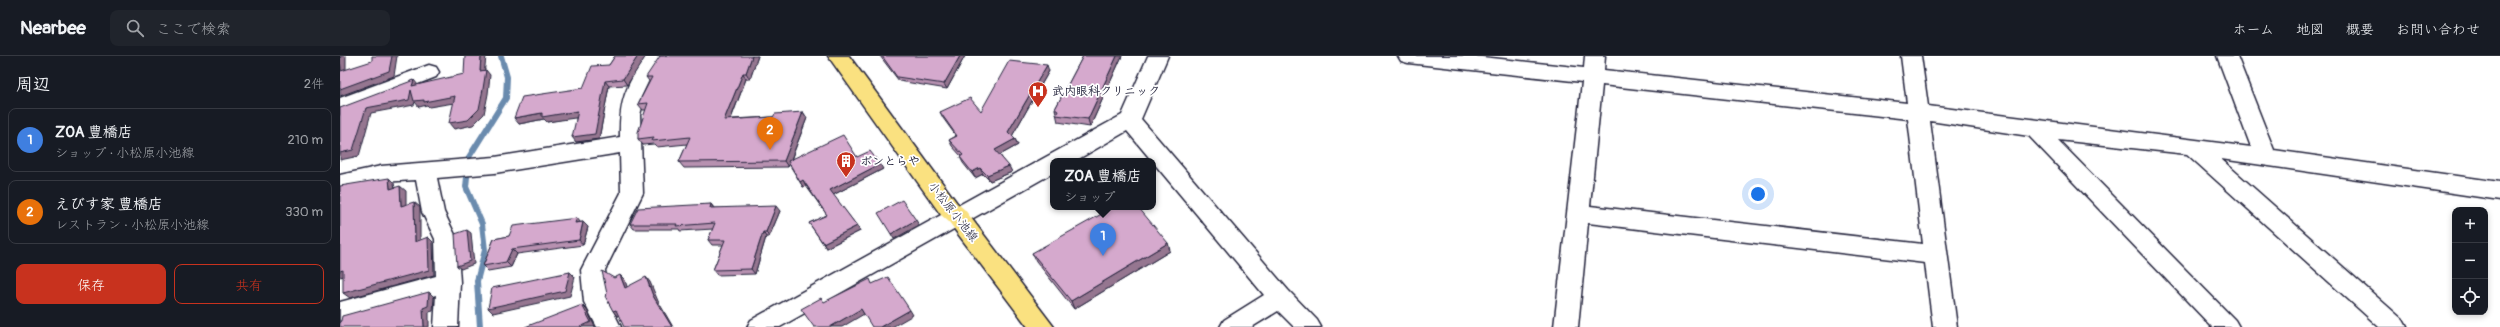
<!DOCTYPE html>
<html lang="ja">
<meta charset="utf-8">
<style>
:root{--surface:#171b24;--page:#20242c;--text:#f1f3f6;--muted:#9ea1a6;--line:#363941;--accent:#c8321e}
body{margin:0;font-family:Pangolin,"Klee One",sans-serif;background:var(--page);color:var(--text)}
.controls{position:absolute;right:12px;bottom:12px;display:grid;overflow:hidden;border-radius:8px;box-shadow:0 2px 6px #0003}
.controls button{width:36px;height:36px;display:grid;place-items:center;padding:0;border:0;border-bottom:1px solid var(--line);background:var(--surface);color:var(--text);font:20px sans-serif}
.you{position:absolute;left:1418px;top:138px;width:14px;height:14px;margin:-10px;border:3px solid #fff;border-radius:50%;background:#1a73e8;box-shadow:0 0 0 6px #1a73e833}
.badge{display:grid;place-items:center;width:26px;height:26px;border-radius:50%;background:var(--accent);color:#fff;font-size:13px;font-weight:700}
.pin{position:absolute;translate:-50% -33px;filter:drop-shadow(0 1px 2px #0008)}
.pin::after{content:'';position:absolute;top:21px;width:14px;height:12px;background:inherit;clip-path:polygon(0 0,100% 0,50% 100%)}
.popup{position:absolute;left:710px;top:102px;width:106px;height:52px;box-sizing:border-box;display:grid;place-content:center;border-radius:8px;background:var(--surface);filter:drop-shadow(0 1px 3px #0005);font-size:13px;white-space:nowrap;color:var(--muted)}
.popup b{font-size:15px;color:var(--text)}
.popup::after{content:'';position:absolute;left:50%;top:100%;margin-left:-8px;border:8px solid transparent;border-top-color:var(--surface)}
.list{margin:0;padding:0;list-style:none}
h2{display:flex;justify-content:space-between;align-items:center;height:52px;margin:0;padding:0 16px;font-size:17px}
h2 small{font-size:13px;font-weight:400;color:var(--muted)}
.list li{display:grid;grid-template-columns:26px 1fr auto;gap:12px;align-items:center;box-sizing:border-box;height:64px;margin:0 8px 8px;padding:0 8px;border:1px solid var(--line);border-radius:8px}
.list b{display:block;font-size:15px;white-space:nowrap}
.list p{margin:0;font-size:13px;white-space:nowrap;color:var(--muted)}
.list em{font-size:13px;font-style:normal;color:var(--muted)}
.actions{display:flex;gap:8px;padding:12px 16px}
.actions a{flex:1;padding:9px 0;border:1px solid var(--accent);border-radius:8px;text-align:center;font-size:14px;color:var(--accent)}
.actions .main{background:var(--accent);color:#fff}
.icon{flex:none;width:22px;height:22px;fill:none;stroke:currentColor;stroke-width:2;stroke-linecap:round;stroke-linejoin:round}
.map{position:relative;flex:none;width:2160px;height:271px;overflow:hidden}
header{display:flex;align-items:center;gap:24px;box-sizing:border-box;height:56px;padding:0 20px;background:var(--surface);border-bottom:1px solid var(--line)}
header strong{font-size:19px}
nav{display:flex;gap:22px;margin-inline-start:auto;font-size:14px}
.search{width:280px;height:36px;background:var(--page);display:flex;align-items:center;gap:10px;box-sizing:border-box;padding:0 14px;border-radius:8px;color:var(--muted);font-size:15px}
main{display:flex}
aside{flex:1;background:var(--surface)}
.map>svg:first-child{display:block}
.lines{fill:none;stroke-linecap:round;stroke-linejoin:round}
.stream{stroke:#6b8bae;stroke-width:6}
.minor-casing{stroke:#22223b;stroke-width:3}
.major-casing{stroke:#22223b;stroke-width:3}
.minor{fill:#fff;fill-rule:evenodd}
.major{fill:#fae180;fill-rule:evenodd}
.wall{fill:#b791b0;stroke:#22223b}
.shaded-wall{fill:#957690;stroke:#22223b}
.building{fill:#d5a9cd;stroke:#22223b}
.labels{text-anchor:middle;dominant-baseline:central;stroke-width:3.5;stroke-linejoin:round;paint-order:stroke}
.poi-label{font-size:12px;font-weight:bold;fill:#22223b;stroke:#fff;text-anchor:start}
.street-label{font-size:12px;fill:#22223b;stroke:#fff}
</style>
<header>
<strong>Nearbee</strong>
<div class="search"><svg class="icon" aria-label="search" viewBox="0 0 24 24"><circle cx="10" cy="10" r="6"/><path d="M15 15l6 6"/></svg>ここで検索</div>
<nav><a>ホーム</a><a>地図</a><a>概要</a><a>お問い合わせ</a></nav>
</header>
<main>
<aside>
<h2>周辺<small>2件</small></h2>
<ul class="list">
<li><span class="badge" style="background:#3f7fe0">1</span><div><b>ZOA 豊橋店</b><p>ショップ · 小松原小池線</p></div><em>210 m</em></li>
<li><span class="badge" style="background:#e8710a">2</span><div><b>えびす家 豊橋店</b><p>レストラン · 小松原小池線</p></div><em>330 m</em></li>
</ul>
<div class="actions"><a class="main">保存</a><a>共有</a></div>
</aside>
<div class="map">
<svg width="2160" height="271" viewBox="0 0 2160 271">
<rect width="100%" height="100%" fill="#fff"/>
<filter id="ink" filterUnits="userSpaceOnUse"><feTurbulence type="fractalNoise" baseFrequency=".025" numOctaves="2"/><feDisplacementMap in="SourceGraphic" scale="8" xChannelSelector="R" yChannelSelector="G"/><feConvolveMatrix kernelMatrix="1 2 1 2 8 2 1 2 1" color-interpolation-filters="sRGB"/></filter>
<g filter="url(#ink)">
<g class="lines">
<polyline class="stream" points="140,271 137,225 145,194 142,168 126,131 129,101 166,42 167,21 161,0"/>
<defs>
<g id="minor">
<path d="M306 0H326L308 28 300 59 303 137 265 214 268 245 281 271H257L244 246 241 214 281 137 280 97 155 117 97 122 104 156 117 183 120 226 118 271H94L96 239 0 266V246L96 220 95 183 82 156 76 124 41 126 0 135V119L41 110 155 101 280 81C279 45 286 29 306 0Z"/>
<polygon points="808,0 828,0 801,63 948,234 977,264 981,271 954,271 938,255 912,271 880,271 884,264 924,239 787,75 735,105 713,105 713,117 440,271 407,271 411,264 782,59"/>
<path d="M1058 0H1133L1244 12 1245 0H1265L1264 14 1567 47 1561 0H1581L1588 50 1911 91 1877 0H1897L1934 94 2160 126V144L1881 103 2063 264 2067 271H2039L1847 98 1718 84 1895 264 1899 271H1872L1689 80 1590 65 1617 271H1593L1585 207 1248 167 1238 271H1214L1242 26 1068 7 1061 5ZM1262 29 1568 63 1583 188 1250 150Z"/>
<polygon points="89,9 96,11 99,16 96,21 0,58 0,42"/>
</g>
<polygon id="major" points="488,0 509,0 617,147 625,154 714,271 688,271 609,166 601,159"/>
</defs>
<use href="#minor" class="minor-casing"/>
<use href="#major" class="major-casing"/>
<use href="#minor" class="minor"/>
<use href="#major" class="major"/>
</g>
<g class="wall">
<polygon points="275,0 287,29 269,30 259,83 236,86 236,61 207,66 204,63 179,68 243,32 269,9"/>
<polygon points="418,0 410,23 406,23 391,63 433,61 463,56 467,62 451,104 517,101 543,113 493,139 517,170 520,175 486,192 469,167 487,159 466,130 463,131 449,108 448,111 344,112 339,106 347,88 317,91 314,88 303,89 298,83 306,54 303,54 298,48 309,25 306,21"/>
<polygon points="540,0 625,0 607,33 559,25"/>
<polygon points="743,0 782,0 750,71 718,66 715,53"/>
<polygon points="709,15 672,80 675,83 678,89 660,99 672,116 650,125 643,118 635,122 623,107 620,101 621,100 612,90 609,84 616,80 603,62 600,56 641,55"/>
<polygon points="371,148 374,152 440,155 429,181 426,181 415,218 377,219 373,214 383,189 372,189 368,184 373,173 340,175 339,173 294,173 290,168"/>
<polygon points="243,166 248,171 243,189 177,198 171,211 148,215 143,210 154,183"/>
<polygon points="828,187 830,195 734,253 696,205 692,197"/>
</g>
<g class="shaded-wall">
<polygon points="0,0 6,0 6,20 1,15"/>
<polygon points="52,0 57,0 54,20 0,40 0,33"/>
<polygon points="141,0 146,0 144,20 140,15"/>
<polygon points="298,0 306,0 287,29 283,23"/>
<polygon points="412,0 418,0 410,23 406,17"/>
<polygon points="620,0 625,0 607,33 604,28"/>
<polygon points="777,0 782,0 750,71 748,63"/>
<polygon points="707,9 709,15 671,82 668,76"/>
<polygon points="146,14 150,19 148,38 144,58 133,69 114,73 109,67"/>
<polygon points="403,17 406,23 388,70 384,64"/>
<polygon points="74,24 78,29 72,30"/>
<polygon points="265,25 269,30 259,83 236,86 232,81"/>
<polygon points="71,34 84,44 115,40 120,46 89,51 87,49 79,51 75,46 74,49 31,57 19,100 0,104 0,97 26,52"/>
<polygon points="238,55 242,61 207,66 204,63 179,68 174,62 202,57"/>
<polygon points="463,56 467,62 448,111 444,105"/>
<polygon points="675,83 678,89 658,100 655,94"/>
<polygon points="540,108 543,113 493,139 490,134"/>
<polygon points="669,110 672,116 650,125 647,119"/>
<polygon points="640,112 643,118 635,122 632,116"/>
<polygon points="49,122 54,127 56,138 50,133"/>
<polygon points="463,124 466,130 463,131 460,126"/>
<polygon points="60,130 66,135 66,155 61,150"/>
<polygon points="74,146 80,151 80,191 75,186"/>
<polygon points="371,148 375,154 370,152"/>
<polygon points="436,150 440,155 429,181 426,176"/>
<polygon points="237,162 241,167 235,167"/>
<polygon points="576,164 579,169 554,183 551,178"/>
<polygon points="243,166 248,171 243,189 239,184"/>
<polygon points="517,170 520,175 486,192 483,187"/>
<polygon points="127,174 131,177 134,208 121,213 117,210"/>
<polygon points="423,176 426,181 415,218 411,213"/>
<polygon points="88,181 93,186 94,219 10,242 3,237"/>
<polygon points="828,187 830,195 734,253 731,245"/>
<polygon points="172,193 177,198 171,211 166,206"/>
<polygon points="3,214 9,219 0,221 0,215"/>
<polygon points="230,216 235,221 230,240 153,257 148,252"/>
<polygon points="280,219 285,224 289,237 285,232"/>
<polygon points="306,221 310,226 318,245 333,271 332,271 313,240"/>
<polygon points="89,236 94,241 93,255 89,256 89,271 84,271 83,252"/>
<polygon points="242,249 247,254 255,271 240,271"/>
<polygon points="521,253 524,258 502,271 490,271"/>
<polygon points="276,254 281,259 277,260 273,255"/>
<polygon points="570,254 573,259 552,271 540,271"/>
</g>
<g class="building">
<polygon points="0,0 1,15 32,5 32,0 52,0 49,15 0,33"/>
<polygon points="125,0 141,0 140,15 146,14 143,33 139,53 128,64 109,67 115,40 84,46 84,44 74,45 71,34 69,44 26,52 13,94 0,97 0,52 74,24 72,30 124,18"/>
<polygon points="275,0 298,0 283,23 265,25 255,78 232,81 238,55 202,61 202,57 174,62 182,41 243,32 252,10 269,9"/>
<polygon points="320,0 412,0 406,17 403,17 384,64 433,61 435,58 463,56 444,105 339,106 350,81 312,85 314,81 298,83 298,76 308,47 298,48 312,21 306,21"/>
<polygon points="542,0 620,0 604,28 557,21"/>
<polygon points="743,0 777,0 748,63 716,59 718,55 715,53"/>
<polygon points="669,5 707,9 668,76 675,83 655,94 669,110 647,119 640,112 632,116 620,101 623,99 609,84 617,80 600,56 630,42 641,55"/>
<polygon points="503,79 517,101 530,95 540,108 490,134 517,170 483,187 469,167 487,159 463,124 460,126 448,105"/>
<polygon points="49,122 50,133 60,130 61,150 74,146 75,186 88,181 89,214 3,237 3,214 0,215 0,130"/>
<polygon points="562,144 576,164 551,178 538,157"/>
<polygon points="371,148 370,152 436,150 426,176 423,176 411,213 373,214 385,184 368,184 375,167 336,170 337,168 290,168 298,152"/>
<polygon points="774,151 798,151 828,187 731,245 692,197"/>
<polygon points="237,162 235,167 243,166 239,184 172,193 166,206 143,210 154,183 169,180 173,170"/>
<polygon points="127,174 130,205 117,210 115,178"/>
<polygon points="262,215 274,222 280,219 285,232 306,221 313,240 332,271 284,271 276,254 273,255 265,240 267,238"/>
<polygon points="230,216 225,235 148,252 152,232"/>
<polygon points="548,221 570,254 540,271 532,271 521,253 490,271 474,271 461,253 481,242 484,246 530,223 532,228"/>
<polygon points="89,236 88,250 83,252 84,271 0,271 0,265 1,265 2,260"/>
<polygon points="242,249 251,266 240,271 185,271"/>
</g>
</g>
<defs>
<symbol id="hospital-pin" viewBox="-11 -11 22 30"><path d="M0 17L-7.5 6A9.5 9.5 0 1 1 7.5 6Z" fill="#c8321e" stroke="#fff"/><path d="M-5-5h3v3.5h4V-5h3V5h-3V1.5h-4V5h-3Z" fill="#fff"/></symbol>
<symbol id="building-pin" viewBox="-11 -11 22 30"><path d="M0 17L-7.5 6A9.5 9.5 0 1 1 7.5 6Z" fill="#c8321e" stroke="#fff"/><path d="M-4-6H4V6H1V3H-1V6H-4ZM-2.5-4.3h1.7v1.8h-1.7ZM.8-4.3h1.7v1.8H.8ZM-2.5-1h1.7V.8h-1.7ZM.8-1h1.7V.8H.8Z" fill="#fff"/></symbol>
</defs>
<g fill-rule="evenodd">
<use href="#hospital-pin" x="687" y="24" width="22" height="30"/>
<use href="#building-pin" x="495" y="94" width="22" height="30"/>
</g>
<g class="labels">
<g class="poi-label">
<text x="712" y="35">武内眼科クリニック</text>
<text x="520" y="105">ボンとらや</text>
</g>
<g class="street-label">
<text transform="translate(613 156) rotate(52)">小松原小池線</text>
</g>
</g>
</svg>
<div class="controls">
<button>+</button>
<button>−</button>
<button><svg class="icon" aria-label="locate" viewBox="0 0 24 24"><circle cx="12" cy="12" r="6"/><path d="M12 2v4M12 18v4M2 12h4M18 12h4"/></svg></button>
</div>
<div class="you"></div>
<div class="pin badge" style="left:763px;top:200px;background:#3f7fe0">1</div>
<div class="popup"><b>ZOA 豊橋店</b>ショップ</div>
<div class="pin badge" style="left:430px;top:94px;background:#e8710a">2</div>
</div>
</main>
